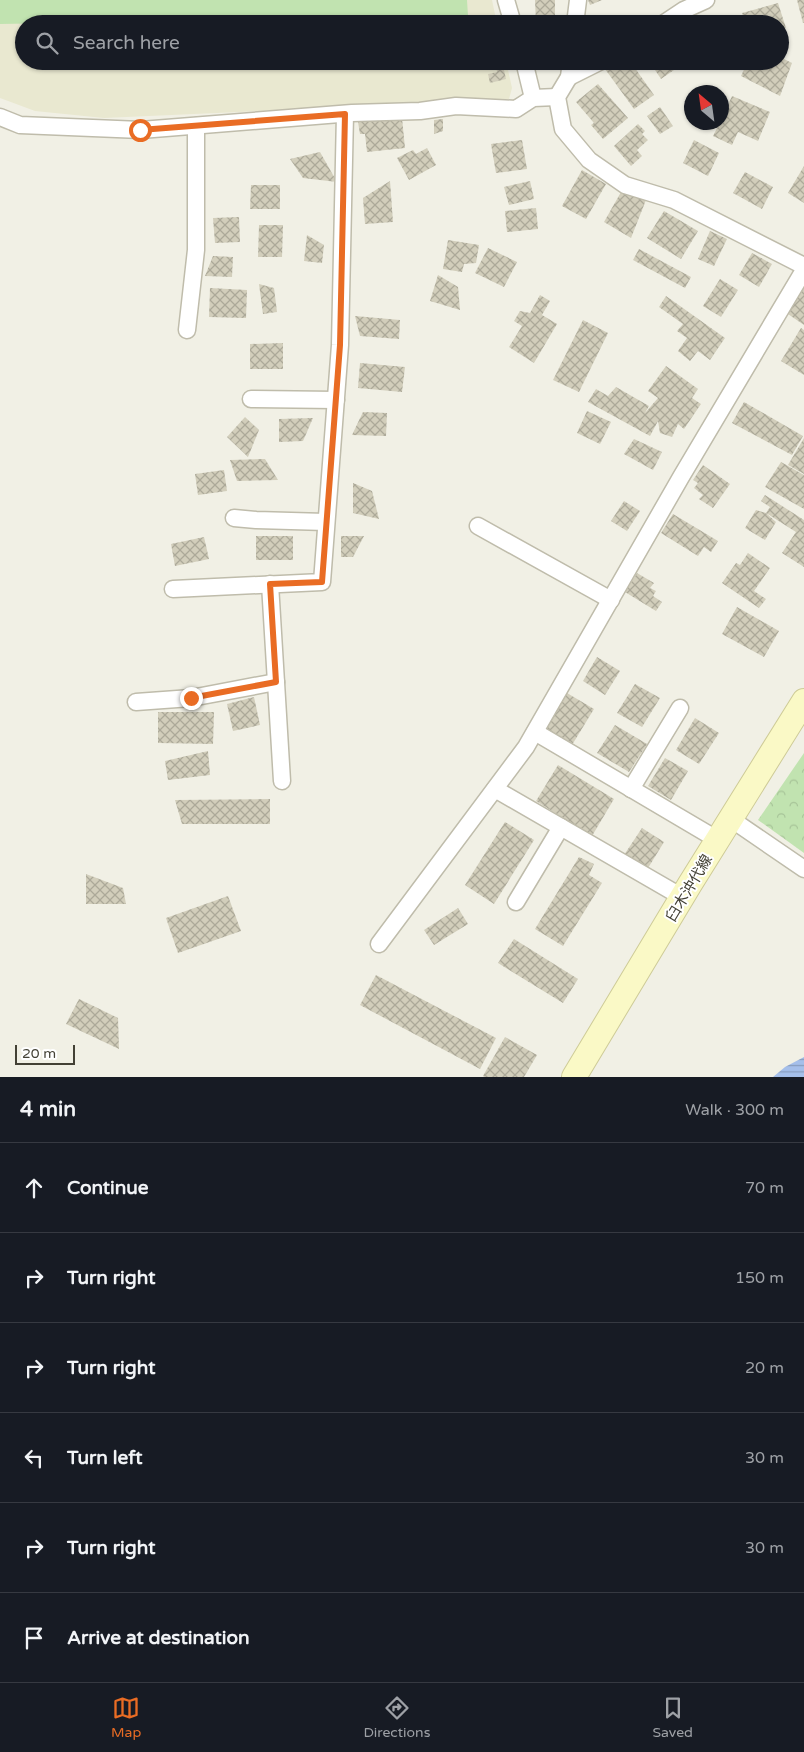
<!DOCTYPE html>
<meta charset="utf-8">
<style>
:root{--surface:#171b24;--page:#242831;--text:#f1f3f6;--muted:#9ea1a6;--line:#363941;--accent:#e96c24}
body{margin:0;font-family:"Varela Round","Noto Sans JP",sans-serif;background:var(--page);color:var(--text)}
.compass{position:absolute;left:684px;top:85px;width:45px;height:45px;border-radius:50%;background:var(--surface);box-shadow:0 1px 4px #0004;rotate:331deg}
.scale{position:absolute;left:15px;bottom:12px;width:60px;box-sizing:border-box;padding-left:5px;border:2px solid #434135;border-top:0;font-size:14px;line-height:18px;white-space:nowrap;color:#434135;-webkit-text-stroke:4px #fff;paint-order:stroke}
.stop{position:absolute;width:15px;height:15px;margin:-11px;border:4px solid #e96c24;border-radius:50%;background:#fff}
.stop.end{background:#e96c24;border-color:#fff;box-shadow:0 1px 5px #0008}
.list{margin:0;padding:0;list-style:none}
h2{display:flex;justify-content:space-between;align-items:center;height:65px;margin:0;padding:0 20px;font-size:21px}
h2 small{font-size:16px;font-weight:400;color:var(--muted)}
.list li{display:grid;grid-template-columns:32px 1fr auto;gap:15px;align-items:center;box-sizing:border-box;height:90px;padding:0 20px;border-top:1px solid var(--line)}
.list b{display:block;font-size:19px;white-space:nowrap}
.list em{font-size:16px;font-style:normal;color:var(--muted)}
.icon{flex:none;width:28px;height:28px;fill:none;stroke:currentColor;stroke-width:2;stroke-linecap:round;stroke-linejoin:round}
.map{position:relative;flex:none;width:804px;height:1077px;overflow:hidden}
.search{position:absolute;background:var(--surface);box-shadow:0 1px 4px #0004;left:15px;right:15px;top:15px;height:55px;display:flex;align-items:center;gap:12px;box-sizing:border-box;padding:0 18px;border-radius:28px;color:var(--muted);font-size:19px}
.sheet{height:605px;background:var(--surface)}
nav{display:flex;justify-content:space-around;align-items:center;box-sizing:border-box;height:70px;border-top:1px solid var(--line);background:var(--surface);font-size:14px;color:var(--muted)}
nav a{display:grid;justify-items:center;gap:2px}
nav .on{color:var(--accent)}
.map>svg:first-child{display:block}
.education{fill:#e9e8d0}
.forest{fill:url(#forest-crowns)}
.pitch{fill:#c1e3b0}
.water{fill:url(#water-rules)}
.building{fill:url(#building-cross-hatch)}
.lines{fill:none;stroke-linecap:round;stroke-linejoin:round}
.minor-casing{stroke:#bfbcab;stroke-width:19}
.secondary-casing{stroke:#cecb97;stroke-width:26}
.minor{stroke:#fff;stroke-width:16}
.secondary{stroke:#faf9c6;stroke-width:24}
.route{stroke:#e96c24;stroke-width:6}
.labels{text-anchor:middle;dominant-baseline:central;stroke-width:4;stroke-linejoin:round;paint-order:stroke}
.street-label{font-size:15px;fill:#434135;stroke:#fff}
</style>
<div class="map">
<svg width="804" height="1077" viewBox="0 0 804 1077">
<defs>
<pattern id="forest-crowns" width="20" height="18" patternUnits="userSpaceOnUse" patternTransform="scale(1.25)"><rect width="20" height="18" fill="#c1e3b0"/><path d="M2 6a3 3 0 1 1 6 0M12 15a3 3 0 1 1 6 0" fill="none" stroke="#a7c498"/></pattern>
<pattern id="water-rules" width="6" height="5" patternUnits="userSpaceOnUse" patternTransform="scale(1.25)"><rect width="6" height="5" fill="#a5bfea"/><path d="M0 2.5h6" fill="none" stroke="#889dbe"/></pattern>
<pattern id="building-cross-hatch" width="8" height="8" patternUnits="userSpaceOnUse" patternTransform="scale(1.25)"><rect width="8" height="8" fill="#d2cebb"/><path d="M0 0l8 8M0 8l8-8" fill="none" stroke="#aca999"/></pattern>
</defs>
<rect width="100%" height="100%" fill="#f1f0e5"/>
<polygon class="education" points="0,0 492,0 497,24 24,24 24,61 506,61 512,88 509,99 356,107 104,118 35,111 0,98"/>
<polygon class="forest" points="804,753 804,853 758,820"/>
<polygon class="pitch" points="0,0 467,0 468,16 0,24"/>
<polygon class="water" points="804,1057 804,1077 773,1077 785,1067"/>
<g class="building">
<polygon points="535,0 555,0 555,24 536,24"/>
<polygon points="588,0 602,0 590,5"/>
<polygon points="797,0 804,0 804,23 803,23"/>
<polygon points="778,3 786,28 780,30 780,24 745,24 742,13"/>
<polygon points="780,57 792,63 780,96 741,76 748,61 780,61"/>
<polygon points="495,61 502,61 506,79 490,83 488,74 497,72"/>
<polygon points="617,61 630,61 654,95 634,109 605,69"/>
<polygon points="649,61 687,61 661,79"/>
<polygon points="598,84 628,118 603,139 591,125 594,123 576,102"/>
<polygon points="732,96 770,112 758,141 738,132 732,145 713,136 720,122 722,122 722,119"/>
<polygon points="660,107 673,126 660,134 647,116"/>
<polygon points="402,118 405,148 367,152 365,134 360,134 358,122"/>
<polygon points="443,119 443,131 434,134 434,120"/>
<polygon points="638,124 645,131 642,134 648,140 637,150 642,156 631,166 614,146"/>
<polygon points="522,140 527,169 496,173 491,144"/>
<polygon points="694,140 719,153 708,176 683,163"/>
<polygon points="427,148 436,165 409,180 397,158 413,150 416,154"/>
<polygon points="320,152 337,182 303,178 290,159"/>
<polygon points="804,166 804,203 788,193"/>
<polygon points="582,170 606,184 586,219 562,206"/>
<polygon points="745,172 773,187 762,209 733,193"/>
<polygon points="390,181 393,222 365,224 363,198"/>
<polygon points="530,181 534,199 509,205 504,187"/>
<polygon points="251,185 280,185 280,209 250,209"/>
<polygon points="625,185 646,200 631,238 604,222"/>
<polygon points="536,208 538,229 507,232 505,211"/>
<polygon points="664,211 698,231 681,259 647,238"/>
<polygon points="239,217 240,242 215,243 213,218"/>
<polygon points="259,225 283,225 282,257 258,257"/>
<polygon points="710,231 727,239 714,266 698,259"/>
<polygon points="307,235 324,245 322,263 304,261"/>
<polygon points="448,240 479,245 476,263 464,264 462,272 443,269"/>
<polygon points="488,248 517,262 504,287 475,273"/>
<polygon points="639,249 691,277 685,288 633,260"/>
<polygon points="752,253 772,264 759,287 739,275"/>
<polygon points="213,256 233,257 232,277 205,276"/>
<polygon points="438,275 458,287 460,310 430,301"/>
<polygon points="720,279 738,290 721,317 703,306"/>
<polygon points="259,284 274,288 277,312 263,314"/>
<polygon points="804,284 804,325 785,312"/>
<polygon points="210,288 247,290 246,318 209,317"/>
<polygon points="540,295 550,301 542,315 557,324 534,363 509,347 522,326 514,321 520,311 530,313"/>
<polygon points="666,296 725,338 710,360 698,351 690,361 678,351 687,338 677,331 683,324 659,307"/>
<polygon points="355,316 400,320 399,339 360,336"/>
<polygon points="583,320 608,333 579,392 553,380"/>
<polygon points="801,328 804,330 804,375 781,361"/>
<polygon points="283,343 283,369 250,369 250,344"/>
<polygon points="360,363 405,367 402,392 358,388"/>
<polygon points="666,366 698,389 692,398 701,404 684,429 678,424 672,437 660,433 658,421 650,436 588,402 596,389 608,396 616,387 649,406 645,413 658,398 648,391"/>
<polygon points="744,402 803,436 792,455 732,423"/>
<polygon points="587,411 611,422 600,444 577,433"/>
<polygon points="363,412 387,413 386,436 352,435"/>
<polygon points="245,417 259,430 248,457 227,437"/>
<polygon points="313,418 303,441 279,442 279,419"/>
<polygon points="804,438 804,474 788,465"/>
<polygon points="634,439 662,452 653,470 624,454"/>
<polygon points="265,459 278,480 237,481 230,460"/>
<polygon points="781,462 804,475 804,509 765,487"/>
<polygon points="703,465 730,484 713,508 699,499 703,495 694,488 698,483 693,480"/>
<polygon points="224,470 227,491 198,495 195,474"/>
<polygon points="353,483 372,491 379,519 353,513"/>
<polygon points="765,495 804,520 804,567 782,553 796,532 766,513 770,507 761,501"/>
<polygon points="624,501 640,511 627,531 611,521"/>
<polygon points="756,510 766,513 776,522 765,540 745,528"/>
<polygon points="673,514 718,541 711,552 704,547 698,556 661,533"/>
<rect x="256" y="536" width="37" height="24"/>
<polygon points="341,536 364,536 353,557 341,557"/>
<polygon points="204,537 209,559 175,566 171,544"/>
<polygon points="748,553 770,568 754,591 766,599 759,608 722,583 736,563 740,565"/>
<polygon points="637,573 654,583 650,588 656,591 653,596 662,602 656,611 625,592"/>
<polygon points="737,607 779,631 764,657 722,634"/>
<polygon points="597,657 620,671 605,695 583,681"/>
<polygon points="635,684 660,698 642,727 617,713"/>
<polygon points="567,693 594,709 572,745 545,729"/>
<polygon points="254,697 260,725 233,731 227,704"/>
<polygon points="158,712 214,712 213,744 158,743"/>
<polygon points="695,718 719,733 699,764 676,750"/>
<polygon points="615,725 647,744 629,772 597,753"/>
<polygon points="208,751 210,775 168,780 165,761"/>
<polygon points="665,758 688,771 671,800 648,786"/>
<polygon points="558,765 614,799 592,836 536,801"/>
<polygon points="270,799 270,824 182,824 175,800"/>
<polygon points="505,822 534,840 494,904 465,885"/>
<polygon points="642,828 664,842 645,873 622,858"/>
<polygon points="579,857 594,864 589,875 602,883 563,946 535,929"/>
<polygon points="86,874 123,888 126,904 86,904"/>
<polygon points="228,896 241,931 178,953 166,918"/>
<polygon points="458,908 468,924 434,945 424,930"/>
<polygon points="514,939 578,979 563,1003 498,963"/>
<polygon points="376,975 496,1038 480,1069 360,1005"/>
<polygon points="79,999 118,1018 119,1049 66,1024"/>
<polygon points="505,1037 537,1055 524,1077 485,1077 483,1076"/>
</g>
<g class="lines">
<defs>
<g id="minor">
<polyline points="506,0 513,24"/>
<polyline points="575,24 578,0"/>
<polyline points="663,24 684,10 706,0"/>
<polyline points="524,61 533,98"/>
<polyline points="571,61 569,77 557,97 563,129 589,160 625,185 674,200 804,266"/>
<polyline points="569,77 601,61"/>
<polyline points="0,117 20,125 141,130 352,113 420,111 456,106 516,109 533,98 557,97"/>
<polyline points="187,330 196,250 196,126"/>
<polyline points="251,399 336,400"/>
<polyline points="234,518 256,520 326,522"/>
<polyline points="478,526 611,600"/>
<polyline points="270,584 282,781"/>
<polyline points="173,589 322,582 340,345 345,114"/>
<polyline points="136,702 191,698 276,682"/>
<polyline points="535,732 718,840"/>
<polyline points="495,789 682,897"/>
<polyline points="631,789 680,708"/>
<polyline points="731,819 804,869"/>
<polyline points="516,902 561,827"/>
<polyline points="379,944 526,747 681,477 804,270"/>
</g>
<polyline id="secondary" points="574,1077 690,884 804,701"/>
</defs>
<use href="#minor" class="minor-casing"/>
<use href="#secondary" class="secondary-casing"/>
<use href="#minor" class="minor"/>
<use href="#secondary" class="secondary"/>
</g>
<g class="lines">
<polyline class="route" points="140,130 345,114 340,345 322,582 270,584 276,682 191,698"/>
</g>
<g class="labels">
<g class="street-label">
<text transform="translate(689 888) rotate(-59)">臼木沖代線</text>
</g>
</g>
</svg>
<svg class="compass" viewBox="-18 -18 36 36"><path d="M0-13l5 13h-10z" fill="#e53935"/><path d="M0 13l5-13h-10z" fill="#9ea1a6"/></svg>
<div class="scale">20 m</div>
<div class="stop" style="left:140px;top:130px"></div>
<div class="stop end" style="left:191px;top:698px"></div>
<div class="search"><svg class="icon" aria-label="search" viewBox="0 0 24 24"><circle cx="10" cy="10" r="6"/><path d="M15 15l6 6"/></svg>Search here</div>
</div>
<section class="sheet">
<h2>4 min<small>Walk · 300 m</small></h2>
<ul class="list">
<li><svg class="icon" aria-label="ahead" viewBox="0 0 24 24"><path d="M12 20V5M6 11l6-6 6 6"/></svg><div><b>Continue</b></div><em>70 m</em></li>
<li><svg class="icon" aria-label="right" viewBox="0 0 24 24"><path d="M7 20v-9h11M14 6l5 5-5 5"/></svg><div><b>Turn right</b></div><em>150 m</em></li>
<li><svg class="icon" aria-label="right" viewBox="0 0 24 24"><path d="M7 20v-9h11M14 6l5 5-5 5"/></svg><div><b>Turn right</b></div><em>20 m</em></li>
<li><svg class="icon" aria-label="left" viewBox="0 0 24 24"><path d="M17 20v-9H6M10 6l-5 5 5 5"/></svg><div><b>Turn left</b></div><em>30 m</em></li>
<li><svg class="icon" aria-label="right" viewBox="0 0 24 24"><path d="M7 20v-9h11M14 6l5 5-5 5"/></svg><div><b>Turn right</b></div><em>30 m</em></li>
<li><svg class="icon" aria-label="arrive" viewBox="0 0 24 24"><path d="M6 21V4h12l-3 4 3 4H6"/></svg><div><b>Arrive at destination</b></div></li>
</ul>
</section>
<nav>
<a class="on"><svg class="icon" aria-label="map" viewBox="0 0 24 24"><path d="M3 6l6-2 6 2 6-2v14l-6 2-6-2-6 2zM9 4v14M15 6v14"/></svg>Map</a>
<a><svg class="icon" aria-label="directions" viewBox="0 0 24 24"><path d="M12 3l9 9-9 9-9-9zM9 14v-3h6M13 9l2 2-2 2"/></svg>Directions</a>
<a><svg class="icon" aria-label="saved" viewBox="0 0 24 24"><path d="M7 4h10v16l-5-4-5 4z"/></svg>Saved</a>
</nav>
